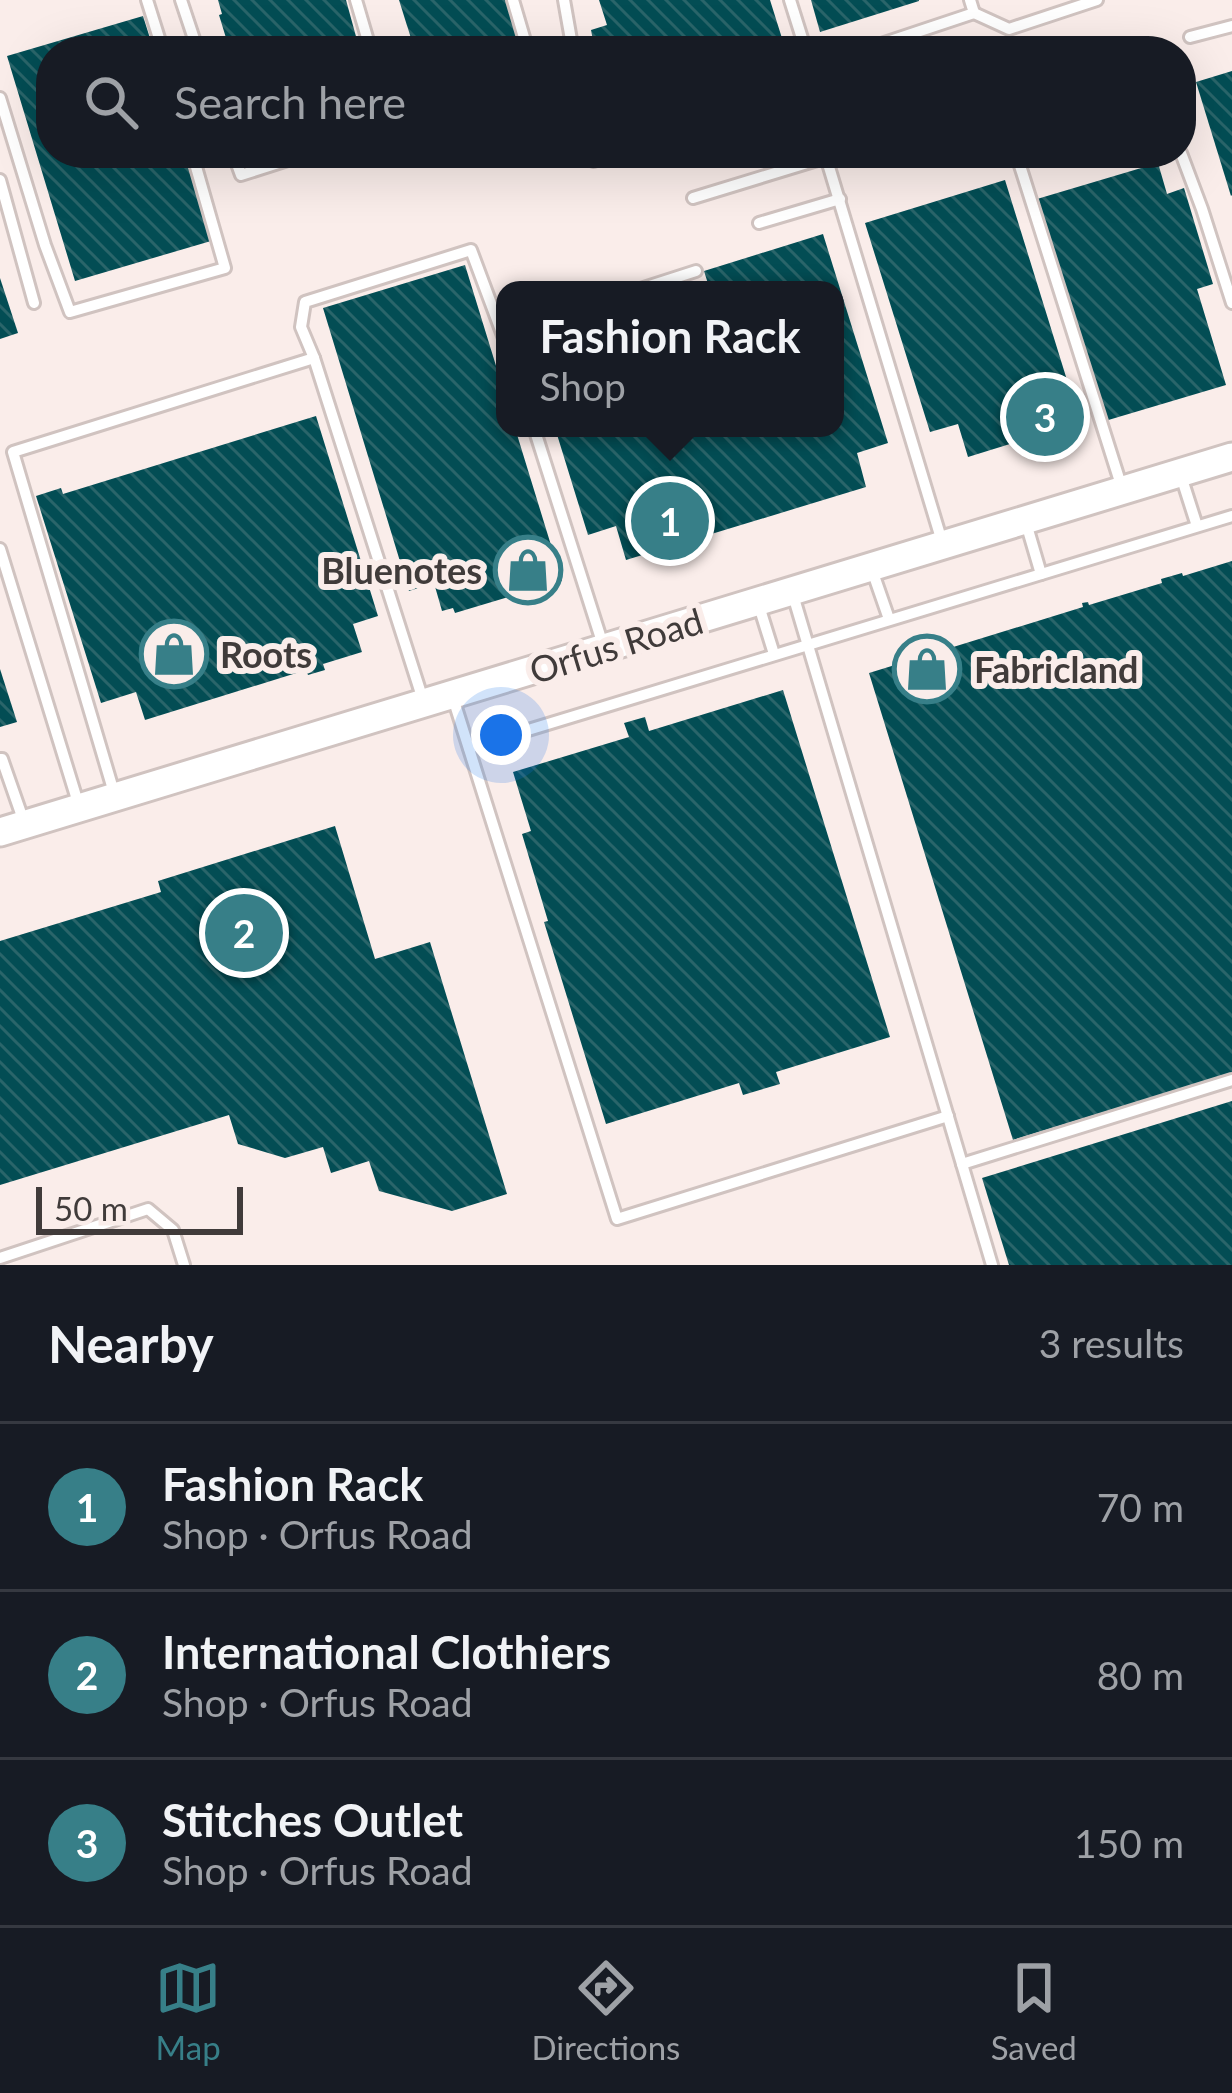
<!DOCTYPE html>
<meta charset="utf-8">
<style>
:root{--surface:#171b24;--page:#242831;--text:#f1f3f6;--muted:#9ea1a6;--line:#363941;--accent:#377f88}
body{margin:0;font-family:Lato,sans-serif;background:var(--page);color:var(--text)}
.scale{position:absolute;left:36px;bottom:30px;width:207px;box-sizing:border-box;padding-left:12px;border:6px solid #403b3a;border-top:0;font-size:33px;line-height:42px;white-space:nowrap;color:#403b3a;-webkit-text-stroke:9px #faedea;paint-order:stroke}
.you{position:absolute;left:501px;top:735px;width:42px;height:42px;margin:-30px;border:9px solid #fff;border-radius:50%;background:#1a73e8;box-shadow:0 0 0 18px #1a73e833}
.badge{display:grid;place-items:center;width:78px;height:78px;border-radius:50%;background:var(--accent);color:#fff;font-size:39px;font-weight:700}
.pin{position:absolute;translate:-50% -50%;border:6px solid #fff;box-shadow:0 3px 12px #0006}
.popup{position:absolute;left:496px;top:281px;width:348px;height:156px;box-sizing:border-box;display:grid;place-content:center;border-radius:24px;background:var(--surface);filter:drop-shadow(0 3px 9px #0005);font-size:39px;white-space:nowrap;color:var(--muted)}
.popup b{font-size:45px;color:var(--text)}
.popup::after{content:'';position:absolute;left:50%;top:100%;margin-left:-24px;border:24px solid transparent;border-top-color:var(--surface)}
.list{margin:0;padding:0;list-style:none}
h2{display:flex;justify-content:space-between;align-items:center;height:156px;margin:0;padding:0 48px;font-size:51px}
h2 small{font-size:39px;font-weight:400;color:var(--muted)}
.list li{display:grid;grid-template-columns:78px 1fr auto;gap:36px;align-items:center;box-sizing:border-box;height:168px;padding:0 48px;border-top:3px solid var(--line)}
.list b{display:block;font-size:45px;white-space:nowrap}
.list p{margin:0;font-size:39px;white-space:nowrap;color:var(--muted)}
.list em{font-size:39px;font-style:normal;color:var(--muted)}
.icon{flex:none;width:66px;height:66px;fill:none;stroke:currentColor;stroke-width:2;stroke-linecap:round;stroke-linejoin:round}
.map{position:relative;flex:none;width:1232px;height:1265px;overflow:hidden}
.search{position:absolute;background:var(--surface);box-shadow:0 12px 48px #0002;left:36px;right:36px;top:36px;height:132px;display:flex;align-items:center;gap:30px;box-sizing:border-box;padding:0 42px;border-radius:48px;color:var(--muted);font-size:45px}
.sheet{height:660px;background:var(--surface)}
nav{display:flex;justify-content:space-around;align-items:center;box-sizing:border-box;height:168px;border-top:3px solid var(--line);background:var(--surface);font-size:33px;color:var(--muted)}
nav a{display:grid;justify-items:center;gap:6px}
nav .on{color:var(--accent)}
.map>svg:first-child{display:block}
.building{fill:url(#building-back-hatch)}
.lines{fill:none;stroke-linecap:round;stroke-linejoin:round}
.service-casing{stroke:#d0c3c0;stroke-width:16}
.tertiary-casing{stroke:#d0c3c0;stroke-width:33}
.service{stroke:#fff;stroke-width:10}
.tertiary{stroke:#fff;stroke-width:27}
.labels{text-anchor:middle;dominant-baseline:central;stroke-width:12;stroke-linejoin:round;paint-order:stroke}
.poi-label{font-size:36px;font-weight:bold;fill:#403b3a;stroke:#faedea;text-anchor:start}
.street-label{font-size:36px;fill:#403b3a;stroke:#faedea}
</style>
<div class="map">
<svg width="1232" height="1265" viewBox="0 0 1232 1265">
<defs>
<pattern id="building-back-hatch" width="6" height="6" patternUnits="userSpaceOnUse" patternTransform="scale(3)"><rect width="6" height="6" fill="#034d54"/><path d="M-1 5l2 2M0 0l6 6M5-1l2 2" fill="none" stroke="#2a656a"/></pattern>
</defs>
<rect width="100%" height="100%" fill="#faedea"/>
<g class="building">
<polygon points="218,0 346,0 360,51 230,51 219,15 222,14"/>
<polygon points="399,0 506,0 522,51 415,51"/>
<polygon points="599,0 770,0 786,51 595,51 591,30 607,25"/>
<polygon points="811,0 919,0 919,1 820,32"/>
<polygon points="143,16 154,51 51,51 51,153 184,153 211,241 75,281 7,56"/>
<polygon points="1232,71 1232,195 1231,196 1196,82"/>
<polygon points="1158,163 1167,194 1184,188 1213,284 1197,289 1226,385 1105,421 1037,199"/>
<polygon points="1005,180 1080,422 968,457 958,424 930,432 865,223"/>
<polygon points="823,234 888,443 857,453 866,487 626,560 616,526 588,535 555,428 835,428 835,290 710,290 704,271"/>
<polygon points="465,265 505,395 505,428 515,428 562,581 455,613 453,608 442,611 434,583 409,591 323,308"/>
<polygon points="0,278 18,333 0,339"/>
<polygon points="316,416 378,616 353,624 362,652 323,664 325,670 308,675 306,670 145,720 136,692 101,703 36,496 61,488 63,494"/>
<polygon points="1232,561 1232,1073 1013,1140 869,673 1083,607 1082,603 1088,602 1089,605 1162,583 1161,579 1182,573 1183,576"/>
<polygon points="0,669 17,722 0,727"/>
<polygon points="783,690 890,1037 776,1072 780,1084 743,1095 739,1083 606,1124 544,922 548,921 522,834 531,831 513,772 629,737 624,723 645,717 649,731"/>
<polygon points="335,826 375,959 430,942 507,1194 452,1211 379,1191 369,1161 331,1173 323,1147 285,1158 238,1144 229,1115 0,1185 0,941 161,892 158,881"/>
<polygon points="1232,1101 1232,1265 1009,1265 982,1178"/>
</g>
<g class="lines">
<defs>
<g id="service">
<polyline points="147,0 163,51"/>
<polyline points="181,0 198,51"/>
<polyline points="356,0 371,51"/>
<polyline points="513,0 528,51"/>
<polyline points="564,0 573,51"/>
<polyline points="790,0 806,51"/>
<polyline points="974,13 1009,29 1097,0"/>
<polyline points="1190,37 1232,26"/>
<polyline points="860,51 974,13 970,0"/>
<polyline points="0,98 45,245 70,312 225,268 192,153"/>
<polyline points="233,153 241,175 310,153"/>
<polyline points="591,153 593,161 620,153"/>
<polyline points="1016,153 1122,488"/>
<polyline points="1181,153 1202,209 1232,303"/>
<polyline points="826,157 943,545"/>
<polyline points="0,180 34,303"/>
<polyline points="693,198 840,153"/>
<polyline points="759,223 840,199"/>
<polyline points="637,290 696,271"/>
<polyline points="534,428 603,645"/>
<polyline points="1181,476 1197,526"/>
<polyline points="1026,523 1041,574"/>
<polyline points="0,549 79,806"/>
<polyline points="872,570 889,619"/>
<polyline points="793,595 992,1265"/>
<polyline points="759,606 774,654"/>
<polyline points="453,698 617,1219 948,1116"/>
<polyline points="424,703 314,358 301,327 305,302 471,250 505,341"/>
<polyline points="469,748 1232,516"/>
<polyline points="0,759 2,759 24,822"/>
<polyline points="115,796 13,452 314,358"/>
<polyline points="962,1164 1232,1080"/>
<polyline points="0,1258 148,1209 173,1230 184,1265"/>
</g>
<polyline id="tertiary" points="0,832 1232,457"/>
</defs>
<use href="#service" class="service-casing"/>
<use href="#tertiary" class="tertiary-casing"/>
<use href="#service" class="service"/>
<use href="#tertiary" class="tertiary"/>
</g>
<defs>
<symbol id="shop-ring" viewBox="-11 -11 22 22"><circle r="9.5" fill="#faedea" stroke="#377f88" stroke-width="1.5"/><path d="M-5-2.5h2.3a2.7 3.5 0 0 1 5.4 0H5L5.5 6h-11ZM-1.5-2.5h3a1.5 2.3 0 0 0-3 0Z" fill="#377f88"/></symbol>
</defs>
<g fill-rule="evenodd">
<use href="#shop-ring" x="490" y="532" width="76" height="76"/>
<use href="#shop-ring" x="136" y="616" width="76" height="76"/>
<use href="#shop-ring" x="889" y="631" width="76" height="76"/>
</g>
<g class="labels">
<g class="poi-label">
<text x="482" y="570" text-anchor="end">Bluenotes</text>
<text x="220" y="654">Roots</text>
<text x="974" y="669">Fabricland</text>
</g>
<g class="street-label">
<text transform="translate(616 645) rotate(-17)">Orfus Road</text>
</g>
</g>
</svg>
<div class="scale">50 m</div>
<div class="you"></div>
<div class="pin badge" style="left:670px;top:521px">1</div>
<div class="popup"><b>Fashion Rack</b>Shop</div>
<div class="pin badge" style="left:244px;top:933px">2</div>
<div class="pin badge" style="left:1045px;top:417px">3</div>
<div class="search"><svg class="icon" aria-label="search" viewBox="0 0 24 24"><circle cx="10" cy="10" r="6"/><path d="M15 15l6 6"/></svg>Search here</div>
</div>
<section class="sheet">
<h2>Nearby<small>3 results</small></h2>
<ul class="list">
<li><span class="badge">1</span><div><b>Fashion Rack</b><p>Shop · Orfus Road</p></div><em>70 m</em></li>
<li><span class="badge">2</span><div><b>International Clothiers</b><p>Shop · Orfus Road</p></div><em>80 m</em></li>
<li><span class="badge">3</span><div><b>Stitches Outlet</b><p>Shop · Orfus Road</p></div><em>150 m</em></li>
</ul>
</section>
<nav>
<a class="on"><svg class="icon" aria-label="map" viewBox="0 0 24 24"><path d="M3 6l6-2 6 2 6-2v14l-6 2-6-2-6 2zM9 4v14M15 6v14"/></svg>Map</a>
<a><svg class="icon" aria-label="directions" viewBox="0 0 24 24"><path d="M12 3l9 9-9 9-9-9zM9 14v-3h6M13 9l2 2-2 2"/></svg>Directions</a>
<a><svg class="icon" aria-label="saved" viewBox="0 0 24 24"><path d="M7 4h10v16l-5-4-5 4z"/></svg>Saved</a>
</nav>
